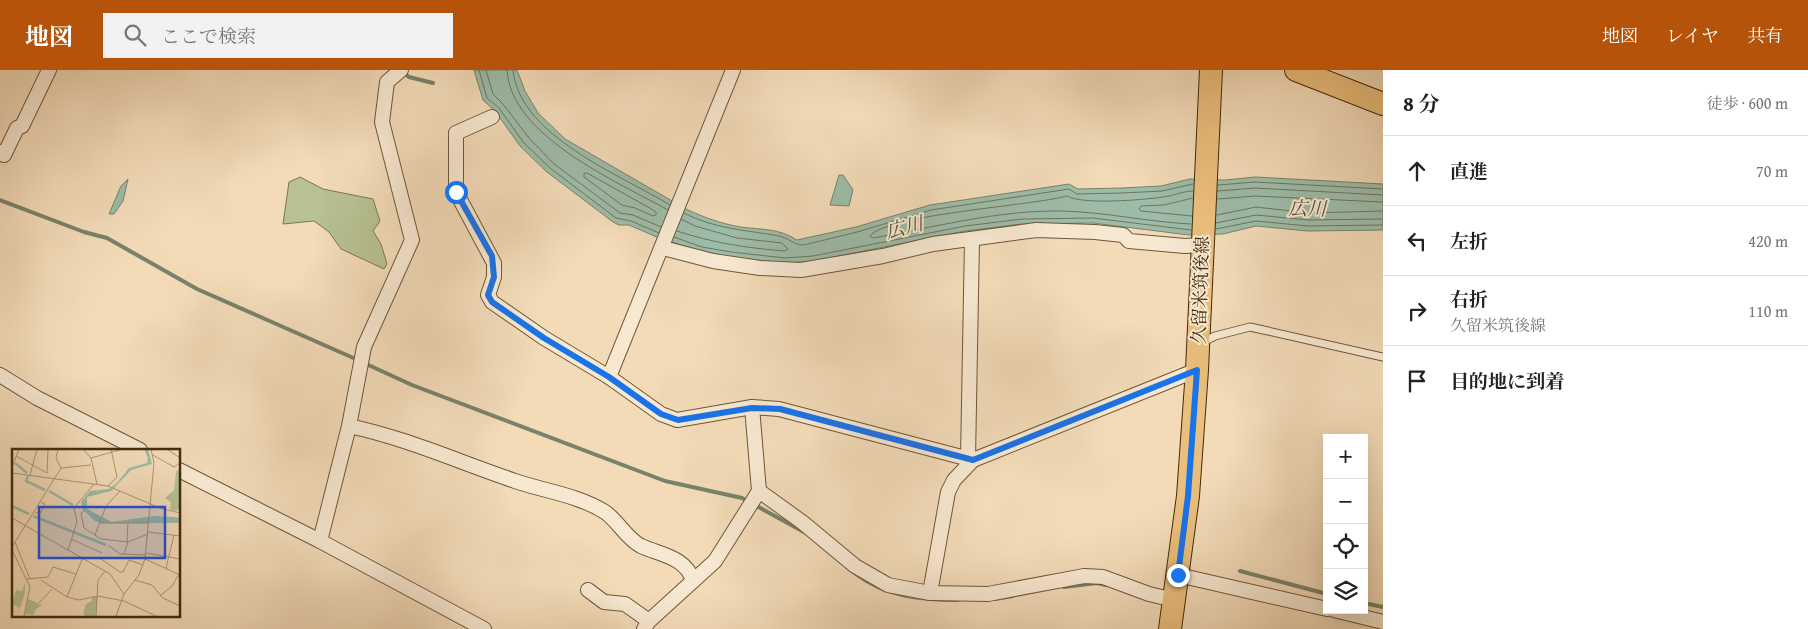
<!DOCTYPE html>
<html lang="ja">
<meta charset="utf-8">
<style>
:root{--surface:#fff;--page:#f2f2f2;--text:#222;--muted:#767676;--line:#e0e0e0;--accent:#b45309}
body{margin:0;font-family:"Gentium Book Plus","Noto Serif JP",serif;background:var(--page);color:var(--text)}
.controls{position:absolute;right:15px;bottom:15px;display:grid;overflow:hidden;border-radius:0px;box-shadow:0 5px 20px #0002}
.controls button{width:45px;height:45px;display:grid;place-items:center;padding:0;border:0;border-bottom:1px solid var(--line);background:var(--surface);color:var(--text);font:25px sans-serif}
.stop{position:absolute;width:15px;height:15px;margin:-11px;border:4px solid #1a73e8;border-radius:50%;background:#fff}
.stop.end{background:#1a73e8;border-color:#fff;box-shadow:0 1px 5px #0008}
.list{margin:0;padding:0;list-style:none}
h2{display:flex;justify-content:space-between;align-items:center;height:65px;margin:0;padding:0 20px;font-size:21px}
h2 small{font-size:16px;font-weight:400;color:var(--muted)}
.list li{display:grid;grid-template-columns:32px 1fr auto;gap:15px;align-items:center;box-sizing:border-box;height:70px;padding:0 20px;border-top:1px solid var(--line)}
.list b{display:block;font-size:19px;white-space:nowrap}
.list p{margin:0;font-size:16px;white-space:nowrap;color:var(--muted)}
.list em{font-size:16px;font-style:normal;color:var(--muted)}
.icon{flex:none;width:28px;height:28px;fill:none;stroke:currentColor;stroke-width:2;stroke-linecap:round;stroke-linejoin:round}
.map{position:relative;flex:none;width:1383px;height:559px;overflow:hidden}
header{display:flex;align-items:center;gap:30px;box-sizing:border-box;height:70px;padding:0 25px;background:var(--accent);color:#fff}
header strong{font-size:24px}
nav{display:flex;gap:28px;margin-inline-start:auto;font-size:18px}
.search{width:350px;height:45px;background:var(--page);display:flex;align-items:center;gap:12px;box-sizing:border-box;padding:0 18px;border-radius:0px;color:var(--muted);font-size:19px}
main{display:flex}
aside{flex:1;background:var(--surface)}
.map>svg:first-child{display:block}
.green{fill:#b7c192;stroke:#7c7650}
.water{fill:#9dbca9;stroke:#79826b}
.lines{fill:none;stroke-linecap:round;stroke-linejoin:round}
.shore{stroke:#70745b;stroke-width:1}
.stream{stroke:#79826b;stroke-width:4}
.service-casing{stroke:#6e5738;stroke-width:9}
.minor-casing{stroke:#6e5738;stroke-width:16}
.primary-casing{stroke:#422b0d;stroke-width:24}
.service{stroke:#f7e8d1;stroke-width:7}
.minor{stroke:#f7e8d1;stroke-width:14}
.primary{stroke:#eabe7c;stroke-width:22}
.route{stroke:#1a73e8;stroke-width:6}
.labels{text-anchor:middle;dominant-baseline:central;stroke-width:4;stroke-linejoin:round;paint-order:stroke}
.street-label{font-size:18px;fill:#422b0d;stroke:#f7e8d1}
.water-label{font-size:19px;font-style:italic;fill:#594f34;stroke:#f7e8d1}
.inset-river{fill:none;stroke:#9dbca9;stroke-width:2.5}
.inset-road{fill:none;stroke:#ac9574;stroke-width:1}
.view{fill:#1d4ed8;fill-opacity:0.15;stroke:#1d4ed8;stroke-width:2.5}
.inset-edge{fill:none;stroke:#422b0d;stroke-width:2.5}
</style>
<header>
<strong>地図</strong>
<div class="search"><svg class="icon" aria-label="search" viewBox="0 0 24 24"><circle cx="10" cy="10" r="6"/><path d="M15 15l6 6"/></svg>ここで検索</div>
<nav><a>地図</a><a>レイヤ</a><a>共有</a></nav>
</header>
<main>
<div class="map">
<svg width="1383" height="559" viewBox="0 0 1383 559">
<rect width="100%" height="100%" fill="#f3dbb8"/>
<filter id="stains"><feTurbulence type="fractalNoise" baseFrequency=".004" numOctaves="4"/><feColorMatrix values="0 0 0 0 .2 0 0 0 0 .09 0 0 0 0 .02 0 0 0 .5 -.17"/></filter>
<radialGradient id="worn" r=".72"><stop offset=".6" stop-color="#630" stop-opacity="0"/><stop offset="1" stop-color="#630" stop-opacity=".3"/></radialGradient>
<polygon class="green" points="300,107 323,119 373,129 380,151 373,161 381,174 387,194 384,199 341,179 329,162 314,151 283,154 289,112"/>
<g class="water">
<path d="M474 0H517L525 21 538 43 565 69 686 139C703 147 722 154 741 157 763 160 778 158 797 170L856 157 930 135 1069 114 1078 119 1122 118 1161 116 1190 109 1225 110 1255 107 1383 114V160L1308 161 1256 156 1223 164 1189 165 1093 153 1022 154 965 161 813 191 785 193 730 187 701 181 659 168 629 155H619L613 152 547 102 520 76 495 41 483 30Z"/>
<polygon points="839,105 843,105 853,120 849,136 830,135"/>
<polygon points="128,109 123,131 114,144 109,144 121,116"/>
</g>
<g class="lines">
<g class="shore">
<polyline points="479,0 487,28 499,38 524,73 550,98 616,148 631,151 659,163"/>
<polyline points="486,0 493,24 503,34 529,68 554,94 620,143 633,145 661,157"/>
<path d="M507 0C510 66 618 112 668 140"/>
<path d="M513 0C519 66 621 105 670 135"/>
<polygon points="587,103 648,137 656,142 656,145 653,146 635,138 622,135 584,107 584,104"/>
<polyline points="1218,115 1255,112 1383,119"/>
<polyline points="1218,121 1255,118 1383,125"/>
<polyline points="1218,129 1255,126 1383,132"/>
<path d="M684 143C715 159 746 160 779 166 789 168 793 175 804 175L857 162 931 140 1069 119 1077 124 1122 123 1162 121 1193 114"/>
<polyline points="1217,145 1256,137 1309,143 1383,141"/>
<polyline points="1192,146 1141,141 1139,139 1141,136 1164,135 1193,128"/>
<polyline points="1216,153 1256,145 1309,150 1383,149"/>
<path d="M1191 154C1148 152 1105 142 1062 141 998 140 936 157 873 168L870 166C888 144 1031 136 1067 126 1083 135 1142 130 1163 127 1173 126 1183 121 1193 121"/>
<polyline points="1216,159 1256,151 1308,156 1383,155"/>
<path d="M677 161C713 173 747 178 785 181L788 179 782 173 737 168 695 156 681 149"/>
<polyline points="674,167 702,177 731,182 785,188 813,186 965,156 1022,149 1093,148 1191,160"/>
</g>
<g class="stream">
<polyline points="403,2 409,7 433,13"/>
<polyline points="0,130 84,162 107,168 197,219 358,290"/>
<polyline points="364,293 412,315 665,411 742,428 804,462"/>
<polyline points="1240,501 1327,524"/>
<path d="M856 504C886 527 921 530 958 530"/>
<polyline points="1064,517 1097,513 1106,515"/>
<polyline points="995,529 1013,526"/>
<polyline points="1364,533 1383,537"/>
</g>
<defs>
<polyline id="service" points="1203,272 1215,266 1250,257 1383,287"/>
<g id="minor">
<polyline points="492,47 456,63 456,122 494,193 494,207 488,225 492,232 544,268 609,307 661,344 677,350 752,337 779,339 973,390"/>
<polyline points="0,82 4,85 17,58 22,56 49,0"/>
<polyline points="663,178 713,191 760,198 801,200 883,186 933,174 1036,160 1095,162 1123,165 1129,171 1185,176 1202,175"/>
<polyline points="0,305 37,328 140,380"/>
<polyline points="609,307 733,0"/>
<path d="M349 356C406 368 459 392 515 411 544 421 578 425 605 442 618 451 627 469 641 476 661 485 685 487 693 510"/>
<polyline points="968,389 972,169"/>
<polyline points="179,400 320,471 484,559"/>
<polyline points="759,421 802,452 855,496 888,515 930,523 988,524 1084,506 1103,507 1149,524 1174,530"/>
<polyline points="320,471 349,356 364,277 412,170 382,52 387,12 401,0"/>
<polyline points="1178,505 1327,539"/>
<polyline points="588,520 604,532 625,534 649,551"/>
<polyline points="930,523 948,422 954,410 973,390 1197,300"/>
<polyline points="1334,540 1383,552"/>
<polyline points="644,559 649,551 715,491 759,421 752,337"/>
</g>
<g id="primary">
<polyline points="1296,0 1383,34"/>
<polyline points="1170,559 1188,426 1197,300 1211,0"/>
</g>
</defs>
<use href="#service" class="service-casing"/>
<use href="#minor" class="minor-casing"/>
<use href="#primary" class="primary-casing"/>
<use href="#service" class="service"/>
<use href="#minor" class="minor"/>
<use href="#primary" class="primary"/>
</g>
<g class="lines">
<polyline class="route" points="456,122 492,186 494,207 488,225 492,232 544,268 609,307 661,344 678,350 752,338 780,339 973,390 1197,300 1188,426 1178,505"/>
</g>
<g class="labels">
<g class="street-label">
<text transform="translate(1200 220) rotate(-88)">久留米筑後線</text>
</g>
<g class="water-label">
<text transform="translate(1307 138) rotate(1)">広川</text>
<text transform="translate(904 157) rotate(-14)">広川</text>
</g>
</g>
<g transform="translate(12 379)">
<rect width="168" height="168" fill="#f3dbb8"/>
<path d="M167 21V60L163 62 158 60 159 53 153 49 162 41 164 22ZM13 134V144L5 167 7 159 0 154 4 141 10 142ZM80 148H86L83 167H74L71 165 74 155 80 152ZM16 150 30 156 23 161 22 166 13 165Z" fill="#b7c192"/>
<path d="M132 0H136L140 15 119 21 99 42 75 48V60L100 73 141 67 163 68 167 69V74H91L83 72 71 61 69 53 78 42 97 40 105 34 117 19 135 14 136 9Z" fill="#9dbca9"/>
<path class="inset-river" d="M3 14 15 24M16 27 14 32 33 41M37 42 61 56M0 57 17 65M21 67 94 96"/>
<path class="inset-road" d="M46 0 44 9 49 19M71 0 79 9 85 35M155 0 168 9M141 6 162 18 168 14M4 7 35 24M79 9 111 0M0 18 7 0M0 24 96 37 148 59 168 64M35 24 36 0M18 26 25 0M96 37 105 28 99 0M72 62 69 64 72 79 89 90 116 93M23 63 27 65 29 63 33 55 29 53M0 69 98 125 112 145M87 74H136M136 83 168 87M83 86 94 57 108 42M59 90 90 104M3 93 18 130M115 93 116 73M96 96 108 105 134 106M0 98 49 19 79 16M0 101 18 138 12 167M56 101 65 73 62 59 82 35M134 104 168 110M112 105 116 93 136 85M86 108 108 123H111L117 111 131 116M133 110 168 126M154 119 162 86M15 130 36 128 41 118 64 125M29 131 55 148 67 151 86 147 112 152 144 167M123 131 140 136 151 149 168 157M148 147 160 137 167 125M55 148 71 108M27 154 40 140M84 167 86 131 93 122M104 167 112 145 127 126 133 110 142 14 139 0"/>
<path class="view" d="M27 58H153V109H27Z"/>
<rect width="168" height="168" class="inset-edge"/>
</g>
<rect width="100%" height="100%" filter="url(#stains)"/>
<rect width="100%" height="100%" fill="url(#worn)"/>
</svg>
<div class="controls">
<button>+</button>
<button>−</button>
<button><svg class="icon" aria-label="locate" viewBox="0 0 24 24"><circle cx="12" cy="12" r="6"/><path d="M12 2v4M12 18v4M2 12h4M18 12h4"/></svg></button>
<button><svg class="icon" aria-label="layers" viewBox="0 0 24 24"><path d="M12 4l9 5-9 5-9-5zM3 14l9 5 9-5"/></svg></button>
</div>
<div class="stop" style="left:456px;top:122px"></div>
<div class="stop end" style="left:1178px;top:505px"></div>
</div>
<aside>
<h2>8 分<small>徒歩 · 600 m</small></h2>
<ul class="list">
<li><svg class="icon" aria-label="ahead" viewBox="0 0 24 24"><path d="M12 20V5M6 11l6-6 6 6"/></svg><div><b>直進</b></div><em>70 m</em></li>
<li><svg class="icon" aria-label="left" viewBox="0 0 24 24"><path d="M17 20v-9H6M10 6l-5 5 5 5"/></svg><div><b>左折</b></div><em>420 m</em></li>
<li><svg class="icon" aria-label="right" viewBox="0 0 24 24"><path d="M7 20v-9h11M14 6l5 5-5 5"/></svg><div><b>右折</b><p>久留米筑後線</p></div><em>110 m</em></li>
<li><svg class="icon" aria-label="arrive" viewBox="0 0 24 24"><path d="M6 21V4h12l-3 4 3 4H6"/></svg><div><b>目的地に到着</b></div></li>
</ul>
</aside>
</main>
